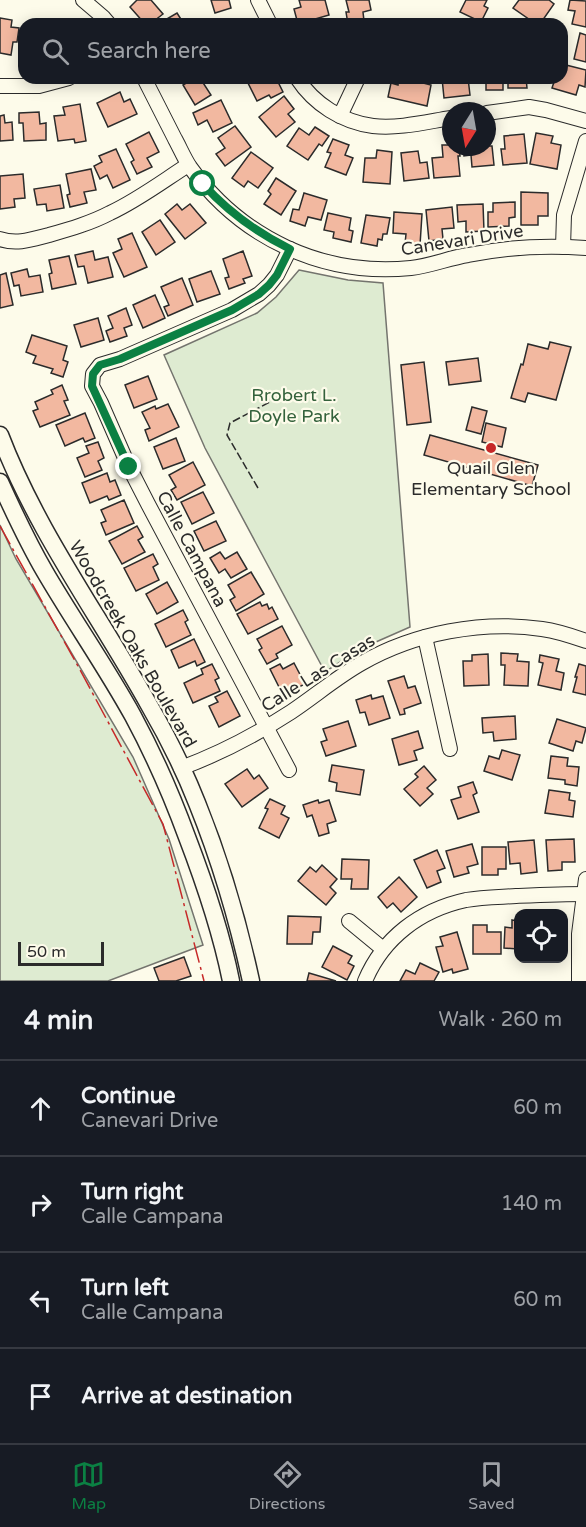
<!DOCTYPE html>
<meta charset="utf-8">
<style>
:root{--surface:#171b24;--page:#20242c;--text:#f1f3f6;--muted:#9ea1a6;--line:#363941;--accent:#0b8043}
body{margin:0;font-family:"Varela Round",sans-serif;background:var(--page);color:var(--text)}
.controls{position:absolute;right:18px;bottom:18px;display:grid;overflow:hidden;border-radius:12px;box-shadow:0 3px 15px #0003}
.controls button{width:54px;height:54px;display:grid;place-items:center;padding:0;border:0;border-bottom:2px solid var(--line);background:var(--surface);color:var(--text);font:30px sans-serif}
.compass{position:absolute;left:442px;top:102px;width:54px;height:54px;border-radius:50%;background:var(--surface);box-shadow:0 3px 15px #0003;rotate:191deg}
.scale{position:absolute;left:18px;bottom:15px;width:86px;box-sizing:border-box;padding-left:6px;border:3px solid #2b2b2b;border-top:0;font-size:16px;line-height:21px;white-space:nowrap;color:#2b2b2b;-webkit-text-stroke:4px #fdfbea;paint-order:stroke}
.stop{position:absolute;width:18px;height:18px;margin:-14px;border:4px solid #0b8043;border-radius:50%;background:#fff}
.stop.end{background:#0b8043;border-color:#fff;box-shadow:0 2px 6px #0008}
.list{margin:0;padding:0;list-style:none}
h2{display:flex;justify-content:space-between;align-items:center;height:78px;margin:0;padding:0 24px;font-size:26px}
h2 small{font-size:20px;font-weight:400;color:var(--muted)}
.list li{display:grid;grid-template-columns:39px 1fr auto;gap:18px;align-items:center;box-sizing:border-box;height:96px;padding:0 24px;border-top:2px solid var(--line)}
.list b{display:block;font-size:22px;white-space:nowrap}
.list p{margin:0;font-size:20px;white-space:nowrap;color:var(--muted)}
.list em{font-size:20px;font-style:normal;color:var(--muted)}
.icon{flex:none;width:33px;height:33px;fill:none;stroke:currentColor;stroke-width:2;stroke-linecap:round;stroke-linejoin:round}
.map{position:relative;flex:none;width:586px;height:981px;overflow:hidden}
.search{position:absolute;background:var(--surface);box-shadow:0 3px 15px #0003;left:18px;right:18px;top:18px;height:66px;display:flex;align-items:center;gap:15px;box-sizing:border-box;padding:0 21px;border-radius:18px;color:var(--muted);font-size:22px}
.sheet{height:462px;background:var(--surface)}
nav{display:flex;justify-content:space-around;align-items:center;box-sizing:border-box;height:84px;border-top:2px solid var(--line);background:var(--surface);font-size:16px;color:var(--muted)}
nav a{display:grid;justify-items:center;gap:3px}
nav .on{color:var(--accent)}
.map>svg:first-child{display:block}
.green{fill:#deebd1;stroke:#74746e;stroke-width:1.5}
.building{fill:#f2b8a0;stroke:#2b2b2b;stroke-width:1.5}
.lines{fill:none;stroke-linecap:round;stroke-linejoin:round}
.minor-casing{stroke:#2b2b2b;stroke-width:16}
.major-casing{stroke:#2b2b2b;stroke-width:19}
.minor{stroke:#fdfbea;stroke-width:14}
.major{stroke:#fdfbea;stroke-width:16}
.fence{stroke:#2b2b2b;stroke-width:1.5;stroke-dasharray:8 3;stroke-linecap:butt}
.power{stroke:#c62828;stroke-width:1.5;stroke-dasharray:21 4.5 3 4.5;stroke-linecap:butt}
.route{stroke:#0b8043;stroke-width:8}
.poi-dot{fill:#c62828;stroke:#fdfbea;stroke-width:2}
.labels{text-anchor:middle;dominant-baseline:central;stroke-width:4.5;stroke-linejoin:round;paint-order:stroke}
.street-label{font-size:18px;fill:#2b2b2b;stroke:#fdfbea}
.park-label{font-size:18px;fill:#34623c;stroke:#fdfbea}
.poi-label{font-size:18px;fill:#2b2b2b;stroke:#fdfbea}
</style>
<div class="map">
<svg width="586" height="981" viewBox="0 0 586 981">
<rect width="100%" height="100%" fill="#fdfbea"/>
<g class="green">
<polygon points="299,270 348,280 383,283 410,627 360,649 325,672 205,448 164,355 257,313 276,297"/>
<polygon points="0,525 16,559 133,757 169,839 203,945 108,981 0,981"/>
</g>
<g class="building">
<polygon points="137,0 151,0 163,14 150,24 145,24 130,7"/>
<polygon points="211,0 229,0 231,8 215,13"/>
<polygon points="299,0 325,0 329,15 298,24 294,9 301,7"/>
<polygon points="346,0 369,0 371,10 363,12 364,21 348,24 346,12 349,12"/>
<polygon points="466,0 487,0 484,6 488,8 481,22 460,12"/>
<polygon points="519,0 549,0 554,4 540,24 536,24 513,8"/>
<polygon points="570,0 586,1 586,27 572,24 575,11 568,10"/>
<polygon points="177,13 184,24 161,24 160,23"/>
<polygon points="0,18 12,20 11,27 19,28 17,42 13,42 11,55 0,53"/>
<polygon points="580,33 586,35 586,62 574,59"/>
<polygon points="562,64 586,70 585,87 579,85 576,95 552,88 555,79 552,78 562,78"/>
<polygon points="194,78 200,78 211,95 195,105 183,85"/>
<polygon points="253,78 266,78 268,81 276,78 283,92 271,98 269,95 257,101 247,81"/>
<polygon points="399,78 420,78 424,79 423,83 431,85 427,106 388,97 391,83 398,85"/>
<polygon points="442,78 468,78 470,95 444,98"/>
<polygon points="472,78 503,78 503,90 486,90 486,81 472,81"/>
<polygon points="508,78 526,78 527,88 508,88"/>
<polygon points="120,92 124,102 130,99 137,114 108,127 97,103"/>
<polygon points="284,96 294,109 288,114 295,122 276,137 259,117"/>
<polygon points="221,100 232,123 213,132 207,120 198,125 193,113"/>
<polygon points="80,104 86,141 75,143 74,139 58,141 54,116 65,115 63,107"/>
<polygon points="39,112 40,124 46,123 46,140 24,141 23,123 19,123 19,113"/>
<polygon points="4,115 5,123 12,122 13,140 0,141 0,116"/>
<polygon points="235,126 251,147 225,166 216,154 225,148 218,138"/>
<polygon points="315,127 329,136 322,146 319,144 308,160 287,146 299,128 309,135"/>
<polygon points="149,132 159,152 147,158 152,167 137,174 131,162 134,160 126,144"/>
<polygon points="536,133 553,136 551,143 561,145 557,169 530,164"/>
<polygon points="524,134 527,163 503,165 501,149 505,149 504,136"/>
<polygon points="333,139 349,145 345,155 353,158 346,175 325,167 331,153 327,152"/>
<polygon points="442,145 451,145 451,147 459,147 460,156 458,156 460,176 434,178 432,158 443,157"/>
<polygon points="487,146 492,146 494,165 472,167 471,155 464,156 464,147"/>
<polygon points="116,149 130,180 113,188 107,175 100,179 94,166 102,162 99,156"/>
<polygon points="377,150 392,152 390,184 363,182 365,158 376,158"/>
<polygon points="418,151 420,163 427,162 429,178 404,181 401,153"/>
<polygon points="251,152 273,168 258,188 248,181 244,187 232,178"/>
<polygon points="91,169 96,190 84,192 87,203 70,207 67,195 70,194 66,174"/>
<polygon points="23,174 25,198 14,199 15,207 0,209 0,176"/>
<polygon points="276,178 296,191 281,215 264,204 271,194 268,191"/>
<polygon points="60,185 64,208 47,211 46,204 37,205 34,189"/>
<polygon points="521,192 548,193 548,216 538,216 538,225 521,225"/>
<polygon points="304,193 327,200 321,220 308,217 305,226 290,221 293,209 299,210"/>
<polygon points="515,202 515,217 509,218 509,226 488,227 488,212 493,212 493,203"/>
<polygon points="177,204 182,210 190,204 206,223 185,239 165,214"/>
<polygon points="483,204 484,231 466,232 466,221 458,222 457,205"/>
<polygon points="452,207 454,228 442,229 443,239 429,241 426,210"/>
<polygon points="394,212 422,214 420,245 405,244 406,234 393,233"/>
<polygon points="328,213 351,218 349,230 353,231 351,242 333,238 334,232 324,230"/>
<polygon points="366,215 390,218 387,234 383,234 382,240 378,239 377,246 361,243"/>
<polygon points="160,220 175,242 156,255 142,232"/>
<polygon points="132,233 147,267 124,277 113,253 122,249 118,239"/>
<polygon points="93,251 95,260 108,257 113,277 88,283 84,266 78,267 75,255"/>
<polygon points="243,251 252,276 243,279 245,283 229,289 225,278 229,277 223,259"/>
<polygon points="69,256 76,284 52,289 49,274 52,273 49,260"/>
<polygon points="27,269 29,277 40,275 43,292 21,296 19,285 14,286 11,273"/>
<polygon points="211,271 220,294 197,302 189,279"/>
<polygon points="6,273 13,305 0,308 0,275"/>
<polygon points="182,278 193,305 168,316 164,307 169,305 161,287"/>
<polygon points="155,295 165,318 143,328 133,305"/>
<polygon points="126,308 132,325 124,328 127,336 110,342 106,331 113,328 108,316"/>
<polygon points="98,318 104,340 81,347 74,325"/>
<polygon points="32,335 67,346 63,360 68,362 63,377 51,373 53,369 33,363 36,356 26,352"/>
<polygon points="550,342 571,347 556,400 528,393 525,402 511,398 521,364 523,365 528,344 548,349"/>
<polygon points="478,358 481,381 449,385 446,362"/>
<polygon points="424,362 431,422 407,425 401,365"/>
<polygon points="148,376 157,399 134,408 125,385"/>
<polygon points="62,385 68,400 64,401 70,415 40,427 33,411 38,409 35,402 53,394 51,390"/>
<polygon points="168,404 179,427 149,441 145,430 150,428 142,412 155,406 156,409"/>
<polygon points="472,407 487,411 481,434 466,430"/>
<polygon points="85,413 95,438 85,442 83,438 65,446 56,425"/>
<polygon points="486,423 506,428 502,447 482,442"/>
<polygon points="430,435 538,465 532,486 424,455"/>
<polygon points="176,438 185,461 163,469 154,447"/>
<polygon points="98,442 104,458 98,461 102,470 85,477 77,458 89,453 86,446"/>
<polygon points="193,462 205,485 177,500 171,490 176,487 169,475"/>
<polygon points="107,473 110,482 115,480 121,495 109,500 107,496 90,503 82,483"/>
<polygon points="203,492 214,513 192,524 181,502"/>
<polygon points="124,500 134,523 106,535 101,523 106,521 101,510"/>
<polygon points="216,521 226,541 204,551 194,531"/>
<polygon points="137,526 143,537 138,540 145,552 122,564 109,541"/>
<polygon points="220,552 225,559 237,552 247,569 231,578 225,569 219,573 210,558"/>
<polygon points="153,554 158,564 153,567 159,580 136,591 124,568"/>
<polygon points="251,572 264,594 236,611 230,600 235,597 228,585"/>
<polygon points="167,582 178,602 157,614 146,594"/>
<polygon points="260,602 262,606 267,604 269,609 272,607 278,619 248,634 237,614"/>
<polygon points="183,610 188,620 185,622 191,635 166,647 155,624"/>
<polygon points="282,626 292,645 276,654 278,658 267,664 259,650 262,648 257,639"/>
<polygon points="194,639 205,662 197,666 195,661 179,668 171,650"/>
<polygon points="501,653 518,654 517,661 529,662 528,686 504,685 505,665 501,665"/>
<polygon points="488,654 489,685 464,686 463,661 472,661 472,655"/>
<polygon points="540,655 559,659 556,671 564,673 561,690 538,685 543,663 539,662"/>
<polygon points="294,663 305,684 283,695 270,669 280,664 283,669"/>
<polygon points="212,664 219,678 215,680 220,691 193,703 184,683 203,674 201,669"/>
<polygon points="579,664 586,666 586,695 573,692 577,677 575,677"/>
<polygon points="404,676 408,688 415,686 421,703 404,709 405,714 400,715 388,681"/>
<polygon points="227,691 240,716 219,727 209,706 218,702 215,697"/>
<polygon points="371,695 372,699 383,696 390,718 369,725 365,712 360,713 356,700"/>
<polygon points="515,716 516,739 494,741 493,732 483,733 482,718"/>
<polygon points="557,719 586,728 582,743 576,741 573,751 549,743"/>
<polygon points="348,721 356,746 326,756 321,742 327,740 323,729"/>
<polygon points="418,731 423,748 414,751 417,760 399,765 392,739"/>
<polygon points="502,750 520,755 512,780 484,771 489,756 499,759"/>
<polygon points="551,756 568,758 567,766 579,767 577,786 565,784 565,780 548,778"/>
<polygon points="332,765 364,770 360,795 336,791 337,783 329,781"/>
<polygon points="424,766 436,780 427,788 433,794 420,806 404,789 418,777 415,774"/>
<polygon points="247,769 254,779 259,775 268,788 242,807 225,784"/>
<polygon points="473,782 477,793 473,795 479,812 458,819 451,800 461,797 458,787"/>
<polygon points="549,790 570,793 569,800 575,801 573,817 545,813"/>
<polygon points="270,799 285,806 281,814 289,818 279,838 259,828 268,809 265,808"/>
<polygon points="318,800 319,803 329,800 336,821 327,824 329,833 319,836 312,815 307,817 303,805"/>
<polygon points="574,839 575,862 562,862 562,870 548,871 546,840"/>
<polygon points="534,840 537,872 521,874 520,863 510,864 508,842"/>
<polygon points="472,844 478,864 467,867 469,873 454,877 446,851"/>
<polygon points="482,847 506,847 506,869 498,869 498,875 482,875"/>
<polygon points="437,850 445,868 437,871 441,882 427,888 414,860"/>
<polygon points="342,859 369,860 368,889 351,889 352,879 341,879"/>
<polygon points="322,865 337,879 330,887 336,893 326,905 298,881 310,867 316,872"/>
<polygon points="399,877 417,897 401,912 393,903 387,908 378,897"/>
<polygon points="288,916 321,917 320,932 313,932 312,944 287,944"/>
<polygon points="512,920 518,921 518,949 504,948 505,927 512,928"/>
<polygon points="473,925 487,925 487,932 501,932 501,954 473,954"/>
<polygon points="457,932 468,969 453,973 452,969 443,972 436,947 443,946 440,937"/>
<polygon points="333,946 352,956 348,963 354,966 347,980 322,967"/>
<polygon points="184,957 191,976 176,981 159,981 154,968"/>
<polygon points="420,963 439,972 434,981 400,981 406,970 415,974"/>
<polygon points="309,973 336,981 307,981"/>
</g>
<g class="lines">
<defs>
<g id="minor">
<polyline points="83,0 103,17 109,24"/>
<polyline points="258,0 270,24"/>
<path d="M144 78C154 98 165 119 175 139 180 148 184 158 190 167 241 238 323 277 411 268 430 266 449 258 468 255 507 247 546 245 586 248"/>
<path d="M297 78C314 104 342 122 373 126 398 129 426 122 451 118"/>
<polyline points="0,86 39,86 69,78"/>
<polyline points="487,113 529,107 546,110 586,121"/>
<polyline points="340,116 358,78"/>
<path d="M0 239C17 245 33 239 49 235 70 229 91 223 110 213 138 200 163 181 188 165"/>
<polyline points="563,247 564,215 586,141"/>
<polyline points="425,637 450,749"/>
<path d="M181 768C219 754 257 734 291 712 315 696 337 677 362 663 414 633 482 620 542 629 557 631 572 636 586 641"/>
<polyline points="289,770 148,504 129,467 101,403 92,386 93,374 100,365 120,359 232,310 259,294 269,285 277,275 290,249"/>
<polyline points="349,921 383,949"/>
<path d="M365 981C383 938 420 910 466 900 482 897 500 897 516 896 540 895 563 894 586 894"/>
<polyline points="579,981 579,934 586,879"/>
</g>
<g id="major">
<path d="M0 435C37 532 99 615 149 705 167 736 184 770 197 803 220 860 238 921 251 981"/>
<path d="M0 482C14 513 28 543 45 572 73 620 106 667 133 716 154 755 172 796 187 837 205 884 221 931 231 981"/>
</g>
</defs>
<use href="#minor" class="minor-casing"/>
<use href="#major" class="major-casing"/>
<use href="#minor" class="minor"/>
<use href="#major" class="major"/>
<polyline class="fence" points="258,488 227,435 230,423 285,394"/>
<polyline class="power" points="0,526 79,668 163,824 204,981"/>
</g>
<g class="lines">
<path class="route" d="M129 467 92 386 93 374 100 365 120 359 232 310 259 294 269 285 277 275 290 249C256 232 228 212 203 184"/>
</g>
<circle class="poi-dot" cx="491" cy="448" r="6"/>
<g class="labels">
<g class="street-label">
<text transform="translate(462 240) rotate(-9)">Canevari Drive</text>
<text transform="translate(192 549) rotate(62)">Calle Campana</text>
<text transform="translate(133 644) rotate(60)">Woodcreek Oaks Boulevard</text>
<text transform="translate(318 673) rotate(-32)">Calle Las Casas</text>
</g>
<g class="park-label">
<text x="294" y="395">Rrobert L.<tspan x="294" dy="21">Doyle Park</tspan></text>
</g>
<g class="poi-label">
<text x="491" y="468">Quail Glen<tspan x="491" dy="21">Elementary School</tspan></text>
</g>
</g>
</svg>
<div class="controls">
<button><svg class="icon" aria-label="locate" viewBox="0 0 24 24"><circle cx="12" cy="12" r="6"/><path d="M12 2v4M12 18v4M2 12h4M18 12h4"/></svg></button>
</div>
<svg class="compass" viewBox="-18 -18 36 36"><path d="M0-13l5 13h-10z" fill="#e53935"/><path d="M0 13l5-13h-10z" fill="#9ea1a6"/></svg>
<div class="scale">50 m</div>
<div class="stop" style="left:203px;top:184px"></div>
<div class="stop end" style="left:129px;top:467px"></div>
<div class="search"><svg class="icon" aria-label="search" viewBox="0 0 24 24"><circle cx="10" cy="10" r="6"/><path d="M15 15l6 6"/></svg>Search here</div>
</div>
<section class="sheet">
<h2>4 min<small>Walk · 260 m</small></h2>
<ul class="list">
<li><svg class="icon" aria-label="ahead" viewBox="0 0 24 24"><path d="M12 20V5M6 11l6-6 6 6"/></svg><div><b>Continue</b><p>Canevari Drive</p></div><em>60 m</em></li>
<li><svg class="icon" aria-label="right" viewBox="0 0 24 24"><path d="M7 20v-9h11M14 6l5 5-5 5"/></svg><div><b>Turn right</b><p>Calle Campana</p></div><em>140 m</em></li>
<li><svg class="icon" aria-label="left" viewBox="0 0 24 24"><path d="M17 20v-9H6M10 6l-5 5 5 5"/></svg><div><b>Turn left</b><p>Calle Campana</p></div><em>60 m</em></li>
<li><svg class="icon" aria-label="arrive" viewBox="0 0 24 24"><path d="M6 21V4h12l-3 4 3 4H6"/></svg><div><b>Arrive at destination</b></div></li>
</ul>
</section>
<nav>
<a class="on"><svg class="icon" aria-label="map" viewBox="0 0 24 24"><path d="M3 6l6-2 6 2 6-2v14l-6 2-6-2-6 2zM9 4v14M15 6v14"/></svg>Map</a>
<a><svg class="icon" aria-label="directions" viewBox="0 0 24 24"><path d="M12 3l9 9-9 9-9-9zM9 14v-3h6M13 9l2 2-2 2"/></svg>Directions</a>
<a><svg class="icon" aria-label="saved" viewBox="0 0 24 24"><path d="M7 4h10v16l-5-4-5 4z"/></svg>Saved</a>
</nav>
